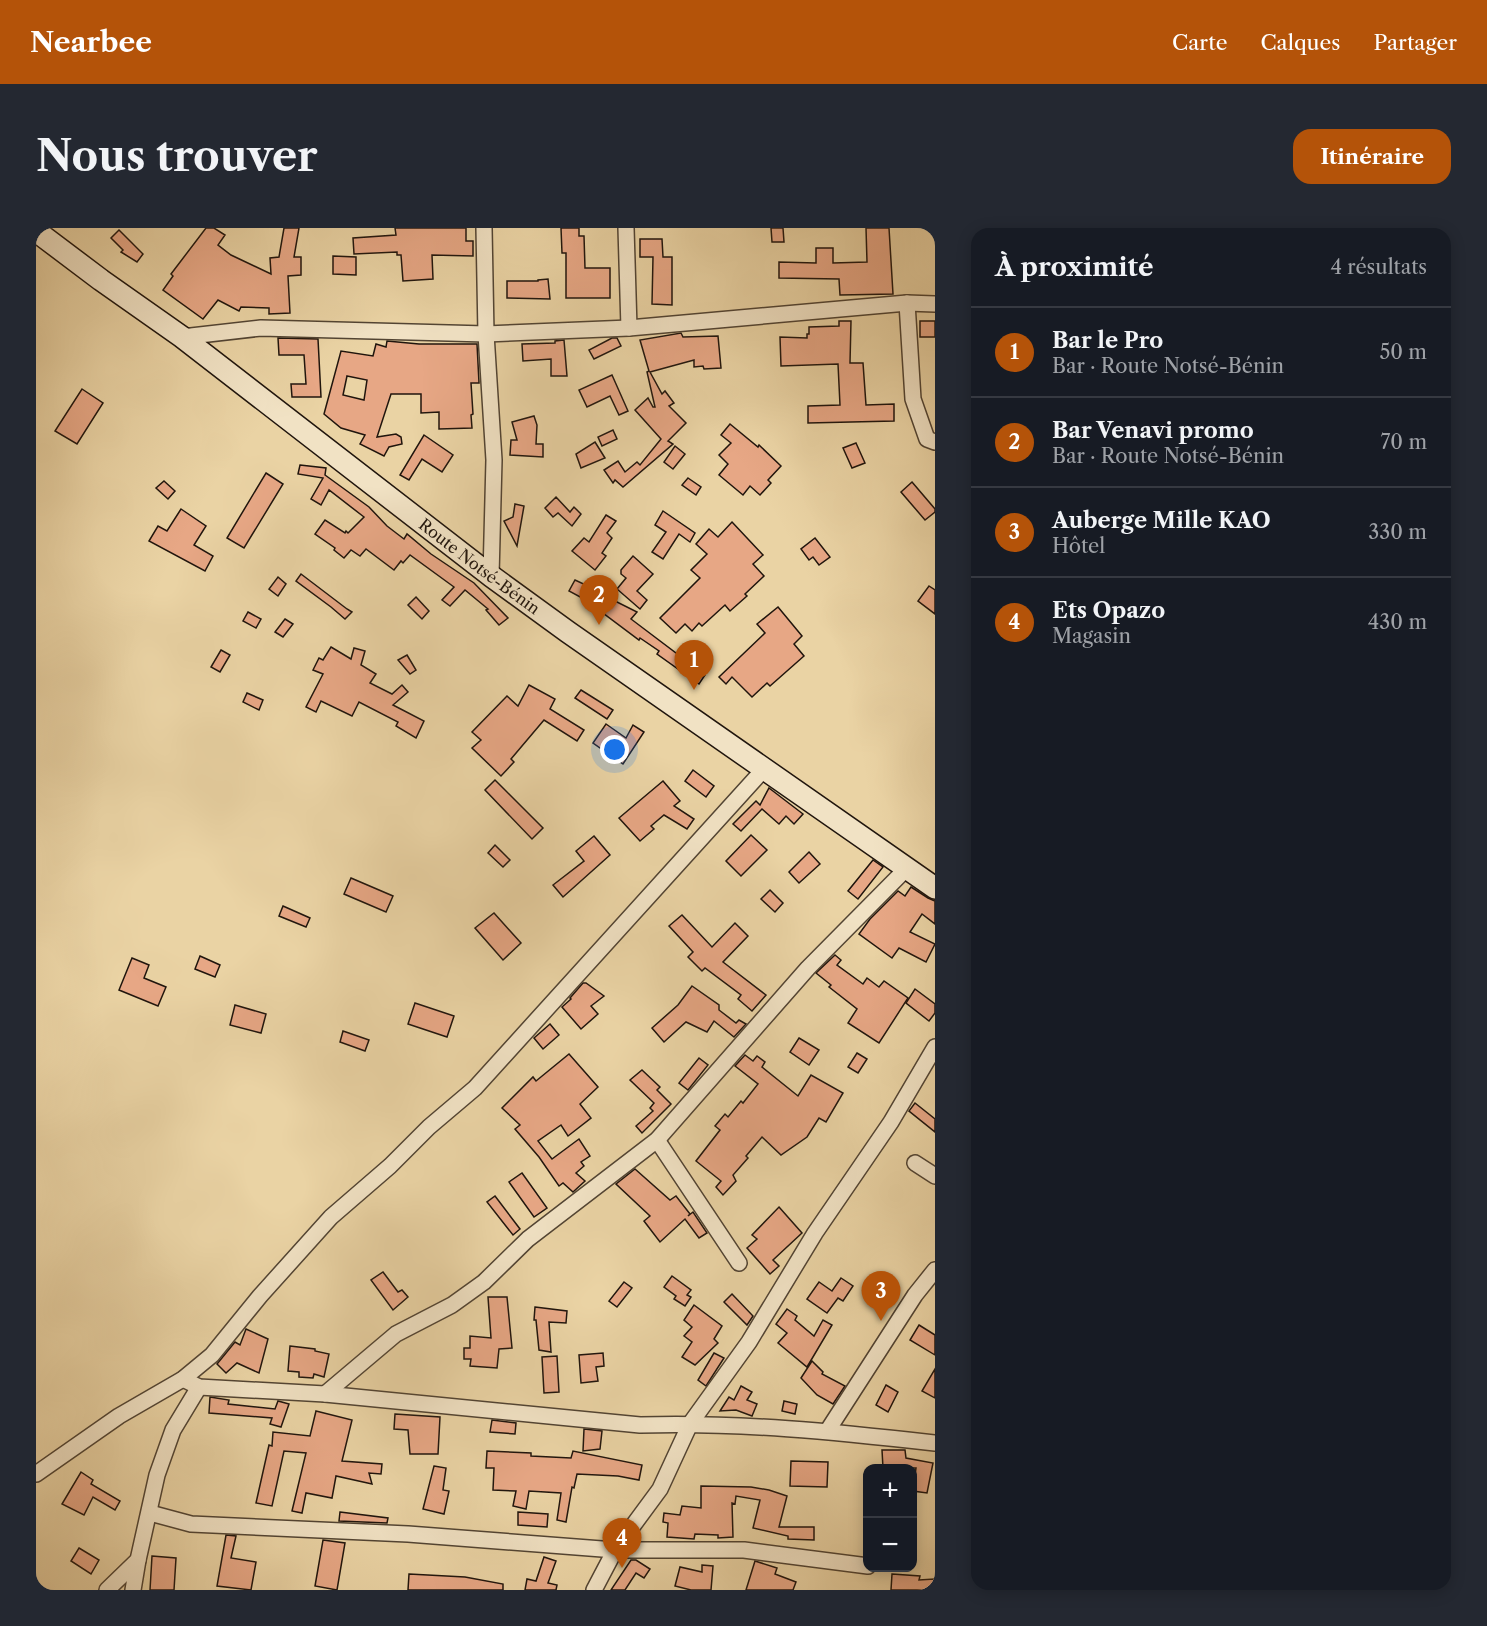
<!DOCTYPE html>
<html lang="fr">
<meta charset="utf-8">
<style>
:root{--surface:#171b24;--page:#242831;--text:#f1f3f6;--muted:#9ea1a6;--line:#363941;--accent:#b45309}
body{margin:0;font-family:"Libre Caslon Text",serif;background:var(--page);color:var(--text)}
.controls{position:absolute;right:18px;bottom:18px;display:grid;overflow:hidden;border-radius:12px;box-shadow:0 3px 15px #0003}
.controls button{width:54px;height:54px;display:grid;place-items:center;padding:0;border:0;border-bottom:2px solid var(--line);background:var(--surface);color:var(--text);font:30px sans-serif}
.you{position:absolute;left:579px;top:522px;width:21px;height:21px;margin:-15px;border:4px solid #fff;border-radius:50%;background:#1a73e8;box-shadow:0 0 0 9px #1a73e833}
.badge{display:grid;place-items:center;width:39px;height:39px;border-radius:50%;background:var(--accent);color:#fff;font-size:20px;font-weight:700}
.pin{position:absolute;translate:-50% -50px;filter:drop-shadow(0 2px 3px #0008)}
.pin::after{content:'';position:absolute;top:32px;width:21px;height:18px;background:inherit;clip-path:polygon(0 0,100% 0,50% 100%)}
.list{margin:0;padding:0;list-style:none}
h2{display:flex;justify-content:space-between;align-items:center;height:78px;margin:0;padding:0 24px;font-size:26px}
h2 small{font-size:20px;font-weight:400;color:var(--muted)}
.list li{display:grid;grid-template-columns:39px 1fr auto;gap:18px;align-items:center;box-sizing:border-box;height:90px;padding:0 24px;border-top:2px solid var(--line)}
.list b{display:block;font-size:22px;white-space:nowrap}
.list p{margin:0;font-size:20px;white-space:nowrap;color:var(--muted)}
.list em{font-size:20px;font-style:normal;color:var(--muted)}
.map{position:relative;flex:none;width:899px;height:1362px;overflow:hidden;border-radius:18px}
header{display:flex;align-items:center;gap:36px;box-sizing:border-box;height:84px;padding:0 30px;background:var(--accent);color:#fff}
header strong{font-size:28px}
nav{display:flex;gap:33px;margin-inline-start:auto;font-size:21px}
.intro{display:flex;align-items:center;justify-content:space-between;box-sizing:border-box;height:144px;padding:0 36px}
h1{margin:0;font-size:42px}
.button{padding:15px 27px;border-radius:18px;background:var(--accent);color:#fff;font-size:21px;font-weight:700}
main{display:flex;gap:36px;padding:0 36px}
aside{flex:1;background:var(--surface);border-radius:18px;box-shadow:0 3px 15px #0003}
.map>svg:first-child{display:block}
.building{fill:#e7a785;stroke:#20150d;stroke-width:1.5;fill-rule:evenodd}
.lines{fill:none;stroke-linecap:round;stroke-linejoin:round}
.minor-casing{stroke:#524433;stroke-width:18}
.secondary-casing{stroke:#20150d;stroke-width:24}
.minor{stroke:#f1e2c4;stroke-width:15}
.secondary{stroke:#f1e2c4;stroke-width:21}
.labels{text-anchor:middle;dominant-baseline:central;stroke-width:4.5;stroke-linejoin:round;paint-order:stroke}
.street-label{font-size:16px;fill:#20150d;stroke:#f1e2c4}
</style>
<header>
<strong>Nearbee</strong>
<nav><a>Carte</a><a>Calques</a><a>Partager</a></nav>
</header>
<div class="intro"><h1>Nous trouver</h1><a class="button">Itinéraire</a></div>
<main>
<div class="map">
<svg width="899" height="1362" viewBox="0 0 899 1362">
<rect width="100%" height="100%" fill="#ead3a4"/>
<filter id="stains"><feTurbulence type="fractalNoise" baseFrequency=".00333" numOctaves="4"/><feColorMatrix values="0 0 0 0 .2 0 0 0 0 .09 0 0 0 0 .02 0 0 0 .5 -.17"/></filter>
<radialGradient id="worn" r=".72"><stop offset=".6" stop-color="#630" stop-opacity="0"/><stop offset="1" stop-color="#630" stop-opacity=".3"/></radialGradient>
<g class="building">
<polygon points="170,0 178,0 189,7 182,17 195,27 235,46 234,30 243,29 248,0 263,0 258,29 265,29 265,47 252,48 254,85 233,86 233,80 205,79 203,83 182,72 167,91 127,62 137,48 135,46"/>
<polygon points="359,0 430,0 430,13 437,13 437,28 396,27 397,51 367,53 365,27 361,27 361,24 318,26 317,10 360,7"/>
<polygon points="525,0 543,0 543,8 548,8 549,40 574,40 574,70 530,70 530,25 526,25"/>
<polygon points="735,0 747,0 748,14 736,14"/>
<polygon points="830,0 853,0 857,66 804,67 803,51 743,50 743,34 780,35 780,20 797,20 797,35 831,34"/>
<polygon points="83,2 107,26 101,34 85,24 87,22 75,10"/>
<polygon points="604,11 626,11 627,29 636,29 636,77 616,76 617,29 604,29"/>
<polygon points="297,28 320,29 320,47 297,46"/>
<polygon points="512,51 514,71 471,70 471,53 502,53 502,52"/>
<polygon points="803,93 815,93 814,135 827,135 830,177 858,176 858,193 772,195 772,178 804,177 802,136 745,138 744,109 771,110 771,106 773,106 773,99 803,98"/>
<rect x="884" y="93" width="15" height="16"/>
<polygon points="645,105 647,109 682,108 685,140 668,141 667,138 658,139 658,132 614,144 626,166 629,163 638,175 633,178 650,195 632,213 637,216 587,259 579,252 577,255 568,242 582,233 589,244 601,234 604,237 625,211 599,182 612,170 617,179 619,179 611,144 613,143 604,112"/>
<polygon points="242,110 282,111 285,169 256,169 255,156 270,156 268,127 243,127"/>
<polygon points="576,110 581,110 585,118 558,131 553,122"/>
<polygon points="528,112 531,148 515,148 515,131 487,133 486,116 519,115 519,113"/>
<path d="M351 113 383 116H441L443 155H435L437 186 435 187 436 200 403 201V184L385 185V166H355L341 209 360 206 365 209 366 216 353 219 348 228 324 216 329 207 305 200 288 186 305 123 337 128 340 116 350 119ZM311 148 331 152 328 172 307 167Z"/>
<polygon points="576,147 592,183 583,187 574,168 551,179 543,162"/>
<polygon points="46,161 67,175 41,216 19,203"/>
<polygon points="498,188 501,197 500,216 507,216 507,229 474,227 475,212 481,212 476,194"/>
<polygon points="694,196 722,219 723,217 745,238 732,252 735,255 724,267 714,258 707,267 683,247 692,236 683,227 695,215 685,207"/>
<polygon points="577,202 581,211 566,218 562,209"/>
<polygon points="388,207 417,227 406,244 386,231 373,252 364,247"/>
<polygon points="559,214 569,230 545,240 540,226"/>
<polygon points="820,215 829,235 816,240 807,220"/>
<polygon points="639,218 649,226 637,241 628,234"/>
<polygon points="264,237 290,240 289,247 333,279 351,298 368,311 371,306 395,326 438,355 472,390 463,397 450,382 452,381 429,362 414,378 406,372 418,359 374,327 367,335 365,333 358,342 330,321 324,328 315,322 308,330 298,322 299,320 279,306 289,292 309,305 310,303 312,305 328,289 293,262 285,277 275,271 287,250 262,246"/>
<polygon points="230,245 247,256 208,320 191,310"/>
<polygon points="652,250 665,259 660,267 646,257"/>
<polygon points="128,253 139,263 132,271 120,260"/>
<polygon points="876,254 899,281 899,284 889,292 865,264"/>
<polygon points="520,269 534,284 538,279 545,286 536,298 522,285 517,289 509,280"/>
<polygon points="479,276 488,278 481,318 468,293 477,289"/>
<polygon points="145,281 170,298 158,317 177,328 169,343 113,313 122,298 131,303"/>
<polygon points="627,283 659,305 654,314 643,306 627,331 616,324 630,304 619,297"/>
<polygon points="570,287 580,293 571,305 576,310 566,325 570,328 559,342 536,323 548,310 553,314"/>
<polygon points="696,294 727,327 717,336 728,348 709,366 711,368 694,383 689,377 666,398 663,395 656,403 649,396 640,405 624,390 664,350 655,342 671,326 660,316 673,301 682,309"/>
<polygon points="779,310 794,329 783,337 777,329 773,332 765,321"/>
<polygon points="597,328 617,346 601,363 611,372 604,381 581,361 590,350 585,346 585,342"/>
<polygon points="265,346 311,381 316,384 309,391 295,379 260,353"/>
<polygon points="242,349 250,356 242,368 233,361"/>
<polygon points="539,352 552,358 546,370 533,363"/>
<polygon points="893,358 899,362 899,386 882,373"/>
<polygon points="380,369 393,383 386,391 372,377"/>
<polygon points="577,372 601,384 595,391 669,447 663,456 621,426 623,423 604,410 603,412 567,385"/>
<polygon points="742,379 766,408 758,416 768,428 734,458 731,455 716,469 696,449 690,456 683,449 729,405 721,396"/>
<polygon points="212,384 225,391 220,400 207,393"/>
<polygon points="249,391 257,396 247,409 239,404"/>
<polygon points="295,419 315,431 318,420 329,423 325,437 340,446 334,455 356,466 366,457 372,464 357,477 388,493 380,510 360,498 362,494 323,474 316,488 285,473 280,484 270,479 287,446 277,442 283,430 287,432"/>
<polygon points="185,422 194,427 184,444 175,439"/>
<polygon points="371,427 380,442 374,446 362,432"/>
<polygon points="493,457 519,471 514,481 548,502 541,513 508,492 475,531 478,534 465,548 436,520 445,512 436,504 471,468 482,478"/>
<polygon points="545,462 577,482 571,491 539,470"/>
<polygon points="211,465 227,472 223,482 207,474"/>
<polygon points="570,496 590,510 597,497 608,504 587,536 557,515"/>
<polygon points="657,542 678,558 670,569 649,553"/>
<polygon points="459,552 507,600 496,611 449,562"/>
<polygon points="627,553 644,573 638,578 658,591 651,601 628,587 615,598 618,601 604,613 583,590"/>
<polygon points="733,560 767,586 758,596 750,588 743,596 726,581 705,603 697,596 720,573 724,577"/>
<polygon points="715,607 731,622 705,648 690,633"/>
<polygon points="558,608 574,627 527,669 517,657 548,633 540,623"/>
<polygon points="459,617 474,632 467,639 452,625"/>
<polygon points="773,624 784,636 763,655 753,644"/>
<polygon points="837,632 847,639 822,671 812,663"/>
<polygon points="315,650 357,668 350,684 308,666"/>
<polygon points="875,659 892,670 899,673 899,696 886,686 874,704 899,716 890,734 863,720 856,730 823,706 834,691 862,663 869,668"/>
<polygon points="734,662 747,675 739,684 725,671"/>
<polygon points="247,678 274,690 270,699 243,688"/>
<polygon points="458,685 485,715 467,732 439,700"/>
<polygon points="646,687 676,719 699,695 712,708 687,734 730,767 716,783 702,771 705,767 669,740 666,743 652,729 657,724 633,698"/>
<polygon points="799,727 805,732 801,737 827,756 831,750 843,759 848,753 872,770 843,815 812,795 821,781 793,759 795,757 780,745"/>
<polygon points="164,728 184,737 179,749 159,741"/>
<polygon points="96,730 113,737 108,750 130,759 122,778 83,762"/>
<polygon points="547,755 550,755 568,768 555,778 562,786 545,801 526,779 535,771 534,770"/>
<polygon points="656,758 683,777 683,782 700,795 703,792 710,796 698,809 678,793 671,804 650,794 628,814 616,800 642,777"/>
<polygon points="879,761 899,776 899,785 893,793 870,775"/>
<polygon points="379,775 418,788 411,809 372,796"/>
<polygon points="199,777 230,786 225,805 194,797"/>
<polygon points="514,796 523,807 507,821 498,810"/>
<polygon points="307,803 333,812 329,823 304,814"/>
<polygon points="763,810 783,822 773,837 754,824"/>
<polygon points="821,825 831,831 822,845 812,839"/>
<polygon points="533,826 562,859 544,876 555,890 532,908 525,897 502,913 516,931 543,911 554,928 545,934 548,938 540,945 549,953 537,964 527,955 523,958 503,929 479,901 484,897 466,880 497,849 500,853"/>
<polygon points="709,827 717,833 721,828 729,834 726,839 762,868 775,847 807,865 790,894 783,890 771,909 745,927 726,909 710,928 712,930 697,947 700,953 687,967 680,959 685,953 660,933 684,902 679,898 689,886 692,889 705,873 707,875 722,856 699,838"/>
<polygon points="663,830 672,837 652,862 643,855"/>
<polygon points="606,842 624,859 621,862 635,876 606,905 600,898 617,883 614,880 618,875 594,852"/>
<polygon points="879,875 899,891 899,904 873,883"/>
<polygon points="599,941 634,972 640,968 654,986 652,988 657,984 671,1005 663,1010 649,991 624,1014 608,993 614,988 580,956"/>
<polygon points="486,945 511,980 498,989 473,954"/>
<polygon points="459,968 484,1001 477,1007 451,974"/>
<polygon points="743,979 766,1005 737,1032 743,1038 734,1046 711,1020 721,1011 716,1007"/>
<polygon points="347,1044 362,1064 366,1062 372,1069 357,1082 335,1052"/>
<polygon points="636,1048 655,1062 651,1067 655,1069 649,1078 638,1071 640,1068 628,1059"/>
<polygon points="805,1050 817,1058 807,1073 802,1070 791,1085 771,1071 783,1054 796,1063"/>
<polygon points="588,1054 596,1060 581,1079 573,1073"/>
<polygon points="696,1066 717,1088 711,1097 688,1074"/>
<polygon points="452,1069 471,1069 476,1120 463,1121 461,1140 434,1138 435,1131 428,1131 428,1120 434,1120 434,1108 455,1110"/>
<polygon points="658,1077 686,1098 678,1111 682,1115 659,1137 646,1129 656,1114 648,1108 656,1099 648,1092"/>
<polygon points="499,1079 531,1083 530,1095 513,1094 515,1124 503,1122 500,1092 498,1092"/>
<polygon points="751,1081 761,1088 759,1092 778,1108 787,1092 796,1097 771,1139 742,1115 751,1105 740,1096"/>
<polygon points="883,1097 899,1107 899,1127 874,1112"/>
<polygon points="210,1101 232,1111 223,1145 201,1135 190,1145 181,1136 199,1114 204,1117"/>
<polygon points="254,1118 279,1121 279,1123 293,1126 288,1149 278,1146 277,1150 263,1149 263,1144 252,1143"/>
<polygon points="567,1125 568,1138 560,1139 562,1153 545,1155 543,1127"/>
<polygon points="678,1125 688,1130 670,1158 662,1152"/>
<polygon points="521,1128 523,1164 508,1165 506,1129"/>
<polygon points="776,1133 787,1144 786,1146 809,1158 797,1176 781,1167 765,1150"/>
<polygon points="899,1141 899,1170 886,1163"/>
<polygon points="850,1157 862,1164 852,1184 840,1177"/>
<polygon points="705,1158 716,1164 711,1172 721,1176 716,1188 700,1182 684,1183 693,1169 698,1172"/>
<polygon points="174,1169 193,1172 192,1176 239,1181 242,1173 253,1176 245,1199 234,1196 236,1190 173,1185"/>
<polygon points="748,1173 761,1176 759,1186 746,1183"/>
<polygon points="280,1183 316,1192 306,1233 346,1236 345,1246 333,1245 336,1256 300,1248 296,1270 270,1265 266,1285 256,1283 270,1225 248,1223 236,1278 220,1275 233,1217 236,1218 237,1204 274,1208"/>
<polygon points="359,1186 404,1189 402,1226 374,1226 372,1202 358,1201"/>
<polygon points="456,1192 480,1195 479,1206 454,1204"/>
<polygon points="548,1201 566,1203 564,1221 547,1223"/>
<polygon points="846,1222 869,1222 870,1230 897,1235 891,1265 877,1263 880,1240 847,1240"/>
<polygon points="451,1223 495,1225 495,1228 535,1230 537,1223 606,1237 603,1252 582,1248 541,1246 538,1260 536,1259 530,1294 521,1292 525,1265 493,1263 490,1281 477,1278 480,1263 457,1262 458,1240 450,1240"/>
<polygon points="755,1233 792,1234 791,1259 754,1258"/>
<polygon points="398,1238 410,1240 407,1262 413,1263 408,1286 387,1281"/>
<polygon points="45,1244 57,1252 55,1256 84,1273 79,1282 57,1269 48,1287 26,1276"/>
<polygon points="665,1258 715,1259 733,1262 751,1268 743,1299 778,1299 778,1312 752,1311 752,1308 717,1300 724,1272 700,1268 699,1276 696,1275 697,1309 682,1310 682,1307 659,1306 658,1311 631,1309 632,1295 627,1294 628,1285 644,1287 646,1278 665,1280"/>
<polygon points="304,1284 352,1290 351,1295 303,1293"/>
<polygon points="482,1284 512,1286 511,1299 482,1297"/>
<polygon points="190,1307 200,1308 195,1330 220,1334 215,1362 181,1358"/>
<polygon points="287,1312 309,1315 301,1362 279,1358"/>
<polygon points="43,1320 63,1332 55,1346 35,1333"/>
<polygon points="116,1328 140,1330 138,1362 114,1362"/>
<polygon points="508,1329 520,1333 512,1355 521,1357 520,1362 489,1362 491,1351 500,1353"/>
<polygon points="595,1332 600,1332 614,1341 608,1350 600,1345 589,1362 575,1362"/>
<polygon points="719,1333 741,1340 739,1346 760,1354 757,1362 710,1362"/>
<polygon points="666,1337 677,1338 675,1362 655,1362 639,1358 644,1339 666,1344"/>
<polygon points="373,1346 429,1349 467,1356 467,1362 372,1362"/>
<polygon points="856,1346 884,1348 883,1352 899,1351 899,1362 855,1362"/>
</g>
<g class="lines">
<defs>
<g id="minor">
<polyline points="448,0 450,106 458,232 455,348"/>
<polyline points="590,0 593,100"/>
<polyline points="871,75 877,171 891,211 899,214"/>
<polyline points="146,109 225,100 450,106 593,100 871,75 899,76"/>
<polyline points="621,912 703,1035"/>
<polyline points="879,935 899,948"/>
<path d="M147 1151 163 1159 289 1166 604 1197C703 1194 801 1204 899 1215"/>
<polyline points="289,1166 360,1106 416,1077 448,1054 492,1011 621,912 772,740 871,640"/>
<polyline points="792,1202 879,1067 899,1042"/>
<polyline points="0,1246 83,1188 147,1151 176,1127 224,1068 295,989 354,938 393,899 439,860 728,541"/>
<polyline points="114,1285 155,1296 372,1306 579,1322 708,1322 832,1338"/>
<polyline points="71,1362 102,1332 121,1247 137,1202 163,1159"/>
<polyline points="97,1362 102,1332"/>
<polyline points="558,1362 579,1322 624,1261 654,1196 713,1114 779,1005 855,894 899,819"/>
</g>
<g id="secondary">
<path id="s1" d="M0 3 65 52 146 109 455 348 532 404 899 660"/>
</g>
</defs>
<use href="#minor" class="minor-casing"/>
<use href="#secondary" class="secondary-casing"/>
<use href="#minor" class="minor"/>
<use href="#secondary" class="secondary"/>
</g>
<g class="labels">
<g class="street-label">
<text stroke="none"><textPath href="#s1" startOffset="556">Route Notsé-Bénin</textPath></text>
</g>
</g>
<rect width="100%" height="100%" filter="url(#stains)"/>
<rect width="100%" height="100%" fill="url(#worn)"/>
</svg>
<div class="controls">
<button>+</button>
<button>−</button>
</div>
<div class="you"></div>
<div class="pin badge" style="left:658px;top:462px">1</div>
<div class="pin badge" style="left:563px;top:397px">2</div>
<div class="pin badge" style="left:845px;top:1093px">3</div>
<div class="pin badge" style="left:586px;top:1340px">4</div>
</div>
<aside>
<h2>À proximité<small>4 résultats</small></h2>
<ul class="list">
<li><span class="badge">1</span><div><b>Bar le Pro</b><p>Bar · Route Notsé-Bénin</p></div><em>50 m</em></li>
<li><span class="badge">2</span><div><b>Bar Venavi promo</b><p>Bar · Route Notsé-Bénin</p></div><em>70 m</em></li>
<li><span class="badge">3</span><div><b>Auberge Mille KAO</b><p>Hôtel</p></div><em>330 m</em></li>
<li><span class="badge">4</span><div><b>Ets Opazo</b><p>Magasin</p></div><em>430 m</em></li>
</ul>
</aside>
</main>
